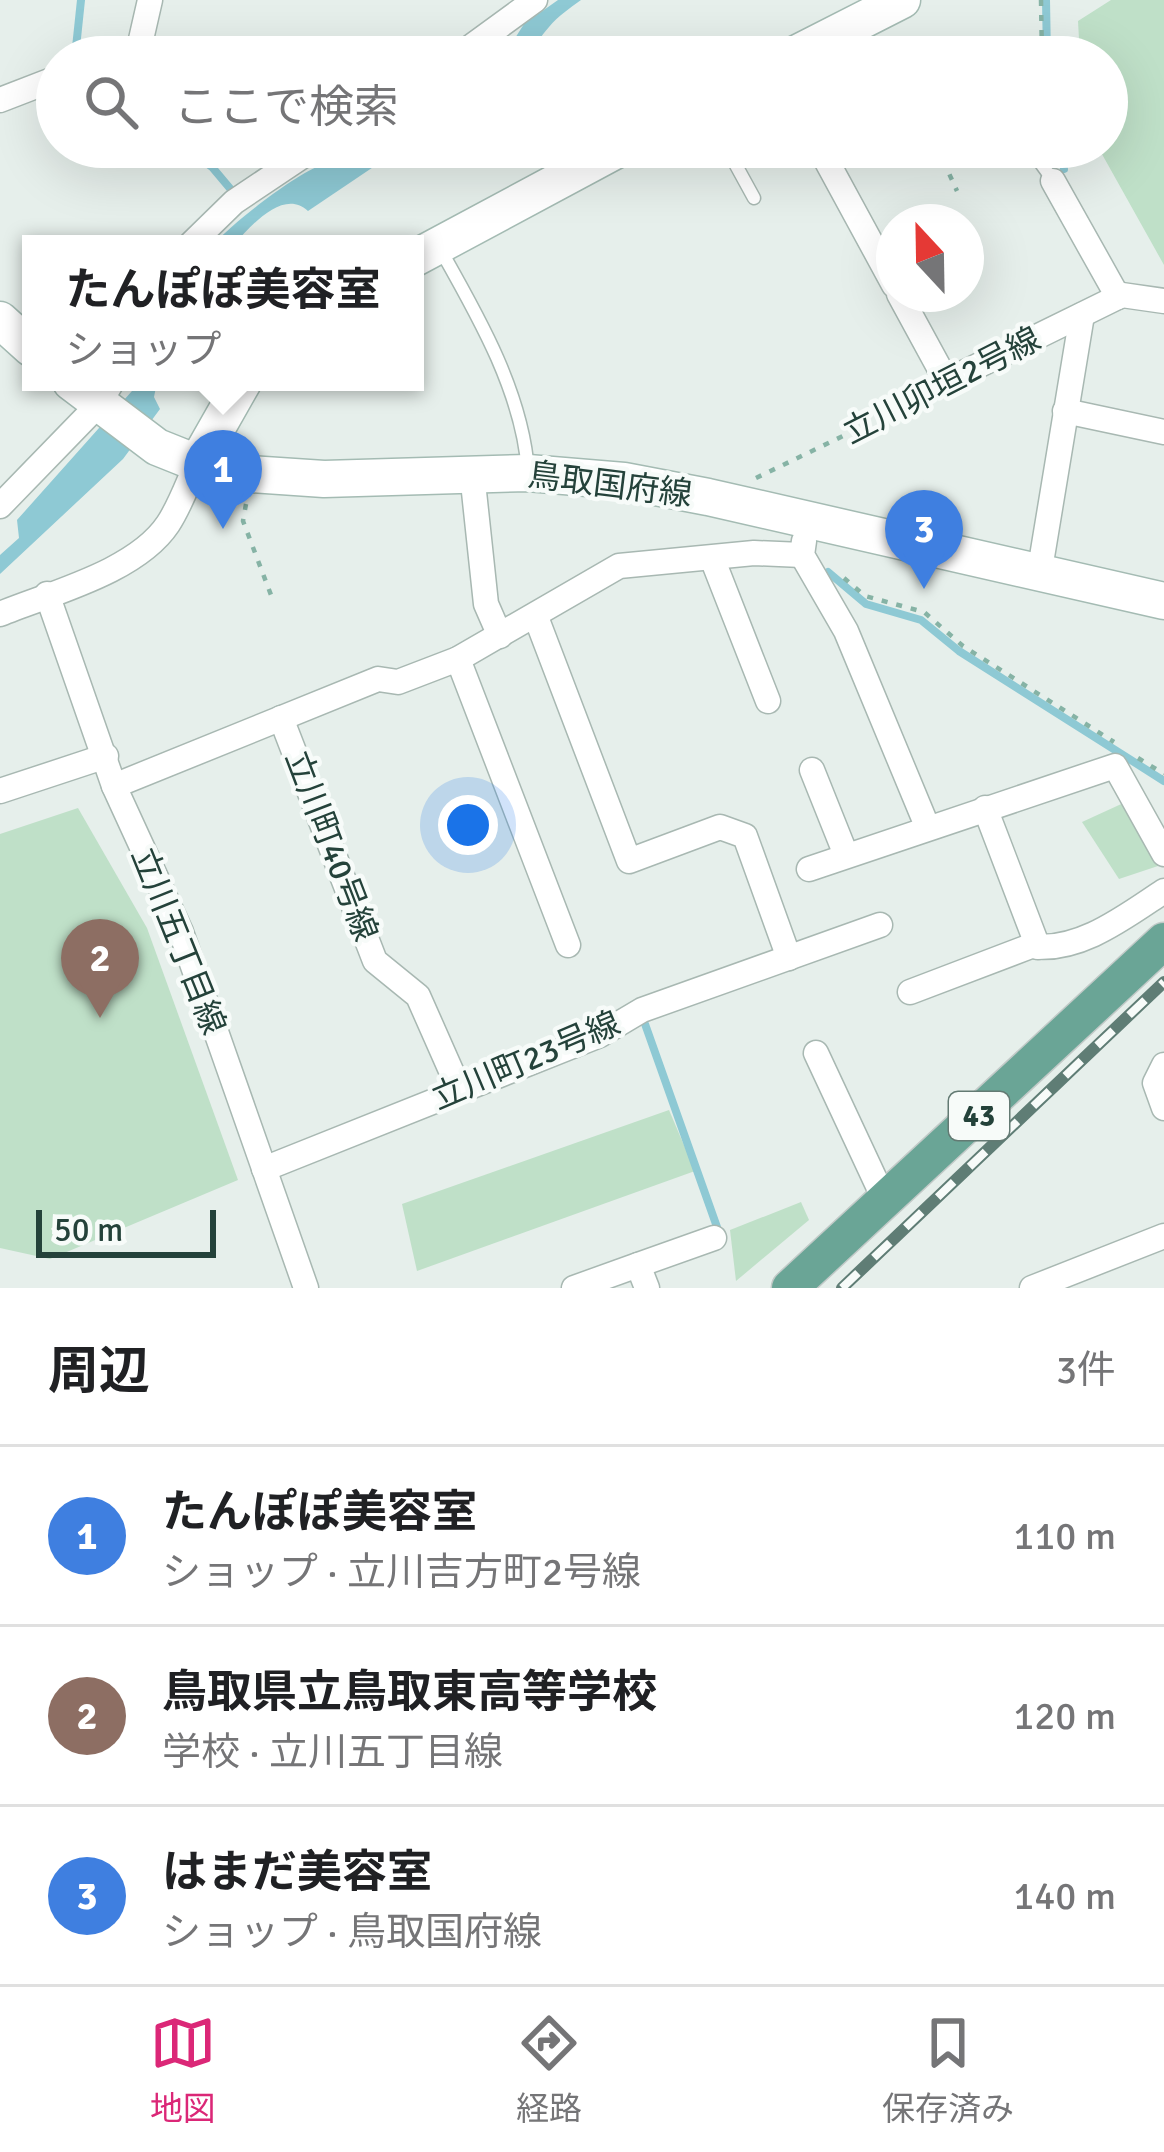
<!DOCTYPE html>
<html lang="ja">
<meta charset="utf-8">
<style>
:root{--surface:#fff;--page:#f6f6f6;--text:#202124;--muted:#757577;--line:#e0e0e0;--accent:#db2777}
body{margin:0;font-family:Signika,"Noto Sans JP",sans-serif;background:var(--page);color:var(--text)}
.compass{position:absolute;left:876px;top:204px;width:108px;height:108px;border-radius:50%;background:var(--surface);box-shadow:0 12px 48px #0002;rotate:338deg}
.scale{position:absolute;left:36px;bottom:30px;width:180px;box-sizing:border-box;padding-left:12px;border:6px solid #24423a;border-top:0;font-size:33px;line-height:42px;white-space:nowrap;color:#24423a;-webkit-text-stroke:9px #f7fbf9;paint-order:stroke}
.you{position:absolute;left:468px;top:825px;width:42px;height:42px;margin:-30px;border:9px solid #fff;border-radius:50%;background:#1a73e8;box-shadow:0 0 0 18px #1a73e833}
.badge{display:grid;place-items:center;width:78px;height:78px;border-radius:50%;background:var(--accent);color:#fff;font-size:39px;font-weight:700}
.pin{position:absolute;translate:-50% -99px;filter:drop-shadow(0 3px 6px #0008)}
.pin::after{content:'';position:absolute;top:63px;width:42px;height:36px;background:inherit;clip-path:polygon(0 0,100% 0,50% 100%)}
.popup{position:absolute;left:22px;top:235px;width:402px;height:156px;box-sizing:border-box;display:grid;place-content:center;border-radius:0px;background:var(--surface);filter:drop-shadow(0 3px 9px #0005);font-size:39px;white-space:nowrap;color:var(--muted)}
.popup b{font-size:45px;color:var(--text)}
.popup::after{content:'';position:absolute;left:50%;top:100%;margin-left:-24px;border:24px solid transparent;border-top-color:var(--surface)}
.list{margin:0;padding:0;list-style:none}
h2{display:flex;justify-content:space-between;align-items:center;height:156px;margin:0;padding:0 48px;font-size:51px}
h2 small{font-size:39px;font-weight:400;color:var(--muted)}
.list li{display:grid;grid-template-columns:78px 1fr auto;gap:36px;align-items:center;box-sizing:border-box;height:180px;padding:0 48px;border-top:3px solid var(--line)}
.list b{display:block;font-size:45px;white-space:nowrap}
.list p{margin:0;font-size:39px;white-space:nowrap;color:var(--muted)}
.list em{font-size:39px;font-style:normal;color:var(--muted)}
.icon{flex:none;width:66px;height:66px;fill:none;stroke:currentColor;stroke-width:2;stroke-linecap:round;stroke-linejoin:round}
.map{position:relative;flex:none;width:1164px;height:1288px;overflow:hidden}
.search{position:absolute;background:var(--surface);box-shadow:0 12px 48px #0002;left:36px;right:36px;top:36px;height:132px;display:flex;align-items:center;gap:30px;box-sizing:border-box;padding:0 42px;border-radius:66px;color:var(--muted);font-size:45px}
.sheet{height:696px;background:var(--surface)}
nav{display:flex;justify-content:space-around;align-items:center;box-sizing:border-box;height:168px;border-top:3px solid var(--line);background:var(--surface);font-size:33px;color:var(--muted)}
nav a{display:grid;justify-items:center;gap:6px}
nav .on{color:var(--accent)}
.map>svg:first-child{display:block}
.green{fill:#bfe0c8}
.water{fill:#8ec9d4}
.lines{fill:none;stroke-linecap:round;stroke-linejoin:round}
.stream{stroke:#8ec9d4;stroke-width:8}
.lane-casing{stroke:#a8b8b2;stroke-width:15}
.street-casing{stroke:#a8b8b2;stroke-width:27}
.secondary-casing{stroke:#a4bbb3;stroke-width:39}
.primary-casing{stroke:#c2cac8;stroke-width:39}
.path{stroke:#86b3a5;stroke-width:4.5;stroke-dasharray:6 9;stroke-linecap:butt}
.lane{stroke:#fff;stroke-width:12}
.street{stroke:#fff;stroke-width:24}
.secondary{stroke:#fff;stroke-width:36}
.primary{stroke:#6aa596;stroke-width:36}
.rail-casing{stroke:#5f7d75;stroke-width:12}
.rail{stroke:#f7fbf9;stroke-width:8;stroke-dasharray:22;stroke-linecap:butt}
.labels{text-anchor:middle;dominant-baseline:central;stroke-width:9;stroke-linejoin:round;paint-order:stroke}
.shield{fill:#f7fbf9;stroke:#637a73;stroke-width:3}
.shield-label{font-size:30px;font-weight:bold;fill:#24423a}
.street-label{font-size:33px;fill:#24423a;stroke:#f7fbf9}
</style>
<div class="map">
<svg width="1164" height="1288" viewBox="0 0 1164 1288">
<rect width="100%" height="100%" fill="#e6efeb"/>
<g class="green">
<polygon points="1111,0 1164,0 1164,265 1098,147 1107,147 1107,57 1080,57 1078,21"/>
<polygon points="1130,800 1164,864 1119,879 1082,822"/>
<polygon points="78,808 147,928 238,1180 50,1259 0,1248 0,834"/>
<polygon points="669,1110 695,1171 417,1271 402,1204"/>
<polygon points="801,1202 809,1220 736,1281 730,1230"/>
</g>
<g class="water">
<path d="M558 0H581C570 8 558 16 549 27 528 50 542 57 503 57L524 24Z"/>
<path d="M376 147H403L308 211C284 188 251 225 235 244H214C234 222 295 174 322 165 342 159 358 158 376 147Z"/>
<polygon points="140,382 157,382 154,397 160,409 123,459 0,574 0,555 19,538 17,520"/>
</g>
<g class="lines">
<g class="stream">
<polyline points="1046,0 1047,57"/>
<polyline points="75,57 81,0"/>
<polyline points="186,147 212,167 233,192"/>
<polyline points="1060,147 1064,169"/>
<polyline points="828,572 866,604 921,620 959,651 1164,781"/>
<polyline points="645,1024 717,1227"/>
</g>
<defs>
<g id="lane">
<polyline points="726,147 754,198"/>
<polyline points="1029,147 1053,180"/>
<path d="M439 247C477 314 523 393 528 472"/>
</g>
<g id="street">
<polyline points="137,57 150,0"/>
<polyline points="457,57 535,0"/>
<polyline points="0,100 57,78"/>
<polyline points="819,147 894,285"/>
<polyline points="1053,181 1118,297"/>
<polyline points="191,244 234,202 316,147"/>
<polyline points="899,294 942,373 951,379 1122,295 1164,301"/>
<polyline points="1065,411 1164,432"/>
<polyline points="472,473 486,604 500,636"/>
<polyline points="0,506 98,405 112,382"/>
<polyline points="804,541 802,555 846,631 927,826"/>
<polyline points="712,558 768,701"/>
<polyline points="1039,575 1082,315"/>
<polyline points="47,594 114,786 181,932 306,1288"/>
<path d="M0 614C51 593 136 572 168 524 180 506 188 483 197 463"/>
<polyline points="536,617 629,861 720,827 745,836 789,958"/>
<polyline points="458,659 568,945"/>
<polyline points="281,718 375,961 418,996 460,1091"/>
<polyline points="812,770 846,855"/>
<polyline points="114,786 378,679 398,682 458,659 619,566 754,553 802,555"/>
<polyline points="0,791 106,756"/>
<polyline points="985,808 1038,947"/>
<polyline points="809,869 1115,766 1164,854"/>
<path d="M910 992 1031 946C1079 953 1126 916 1164 891"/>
<polyline points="816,1053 886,1203"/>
<polyline points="1164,1065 1155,1083 1164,1108"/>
<polyline points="264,1169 600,1035 642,1010 880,925"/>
<polyline points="638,1265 714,1238"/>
<polyline points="574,1288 638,1265 647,1288"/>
<polyline points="1032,1288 1164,1236"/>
</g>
<g id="secondary">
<polyline points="790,57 902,0"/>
<polyline points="415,258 622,147"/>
<polyline points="0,320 31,348"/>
<polyline points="71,382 157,447 197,463 250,474 324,479 528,473 624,481 708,497 1164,601"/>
<polyline points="197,463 243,382"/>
</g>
<polyline id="primary" points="790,1288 1164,941"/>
</defs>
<use href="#lane" class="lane-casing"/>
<use href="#street" class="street-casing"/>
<use href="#secondary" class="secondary-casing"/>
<use href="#primary" class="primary-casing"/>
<g class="path">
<polyline points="1041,0 1042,57"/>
<polyline points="888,41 896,57"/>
<polyline points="937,147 957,191"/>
<polyline points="756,478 930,394"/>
<polyline points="246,504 243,521 271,595"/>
<polyline points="844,578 865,596 924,612 963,646 1114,742"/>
<polyline points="1138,758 1164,774"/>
</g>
<use href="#lane" class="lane"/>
<use href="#street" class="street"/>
<use href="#secondary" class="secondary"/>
<use href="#primary" class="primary"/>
<defs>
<polyline id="rail" points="842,1288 1164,982"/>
</defs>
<use href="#rail" class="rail-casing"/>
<use href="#rail" class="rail"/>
</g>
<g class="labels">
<rect class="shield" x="949" y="1092" width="60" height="48" rx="9"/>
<g class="shield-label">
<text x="979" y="1116">43</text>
</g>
<g class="street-label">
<text transform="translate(942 386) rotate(-27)">立川卯垣2号線</text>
<text transform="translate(610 485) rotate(7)">鳥取国府線</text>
<text transform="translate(331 846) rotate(69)">立川町40号線</text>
<text transform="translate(178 941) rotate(68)">立川五丁目線</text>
<text transform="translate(526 1061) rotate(-23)">立川町23号線</text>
</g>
</g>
</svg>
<svg class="compass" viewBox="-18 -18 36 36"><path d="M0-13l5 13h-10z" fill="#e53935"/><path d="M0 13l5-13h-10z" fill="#757577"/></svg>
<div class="scale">50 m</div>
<div class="you"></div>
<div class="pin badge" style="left:223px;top:529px;background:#3f7fe0">1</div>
<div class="popup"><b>たんぽぽ美容室</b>ショップ</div>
<div class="pin badge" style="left:100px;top:1018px;background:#8d6e63">2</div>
<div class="pin badge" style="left:924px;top:589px;background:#3f7fe0">3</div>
<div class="search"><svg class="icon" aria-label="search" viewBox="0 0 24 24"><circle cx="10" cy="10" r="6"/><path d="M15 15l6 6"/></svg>ここで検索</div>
</div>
<section class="sheet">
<h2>周辺<small>3件</small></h2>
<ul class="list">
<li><span class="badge" style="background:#3f7fe0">1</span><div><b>たんぽぽ美容室</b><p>ショップ · 立川吉方町2号線</p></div><em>110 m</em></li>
<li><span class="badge" style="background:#8d6e63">2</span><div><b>鳥取県立鳥取東高等学校</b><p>学校 · 立川五丁目線</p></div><em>120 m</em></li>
<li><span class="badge" style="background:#3f7fe0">3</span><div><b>はまだ美容室</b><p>ショップ · 鳥取国府線</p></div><em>140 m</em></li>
</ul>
</section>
<nav>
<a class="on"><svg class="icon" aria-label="map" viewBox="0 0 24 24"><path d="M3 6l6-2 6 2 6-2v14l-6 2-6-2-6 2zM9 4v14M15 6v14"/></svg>地図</a>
<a><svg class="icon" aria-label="directions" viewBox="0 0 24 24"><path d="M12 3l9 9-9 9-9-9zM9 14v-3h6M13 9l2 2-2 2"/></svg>経路</a>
<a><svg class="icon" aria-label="saved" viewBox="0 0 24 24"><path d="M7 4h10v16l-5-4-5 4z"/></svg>保存済み</a>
</nav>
